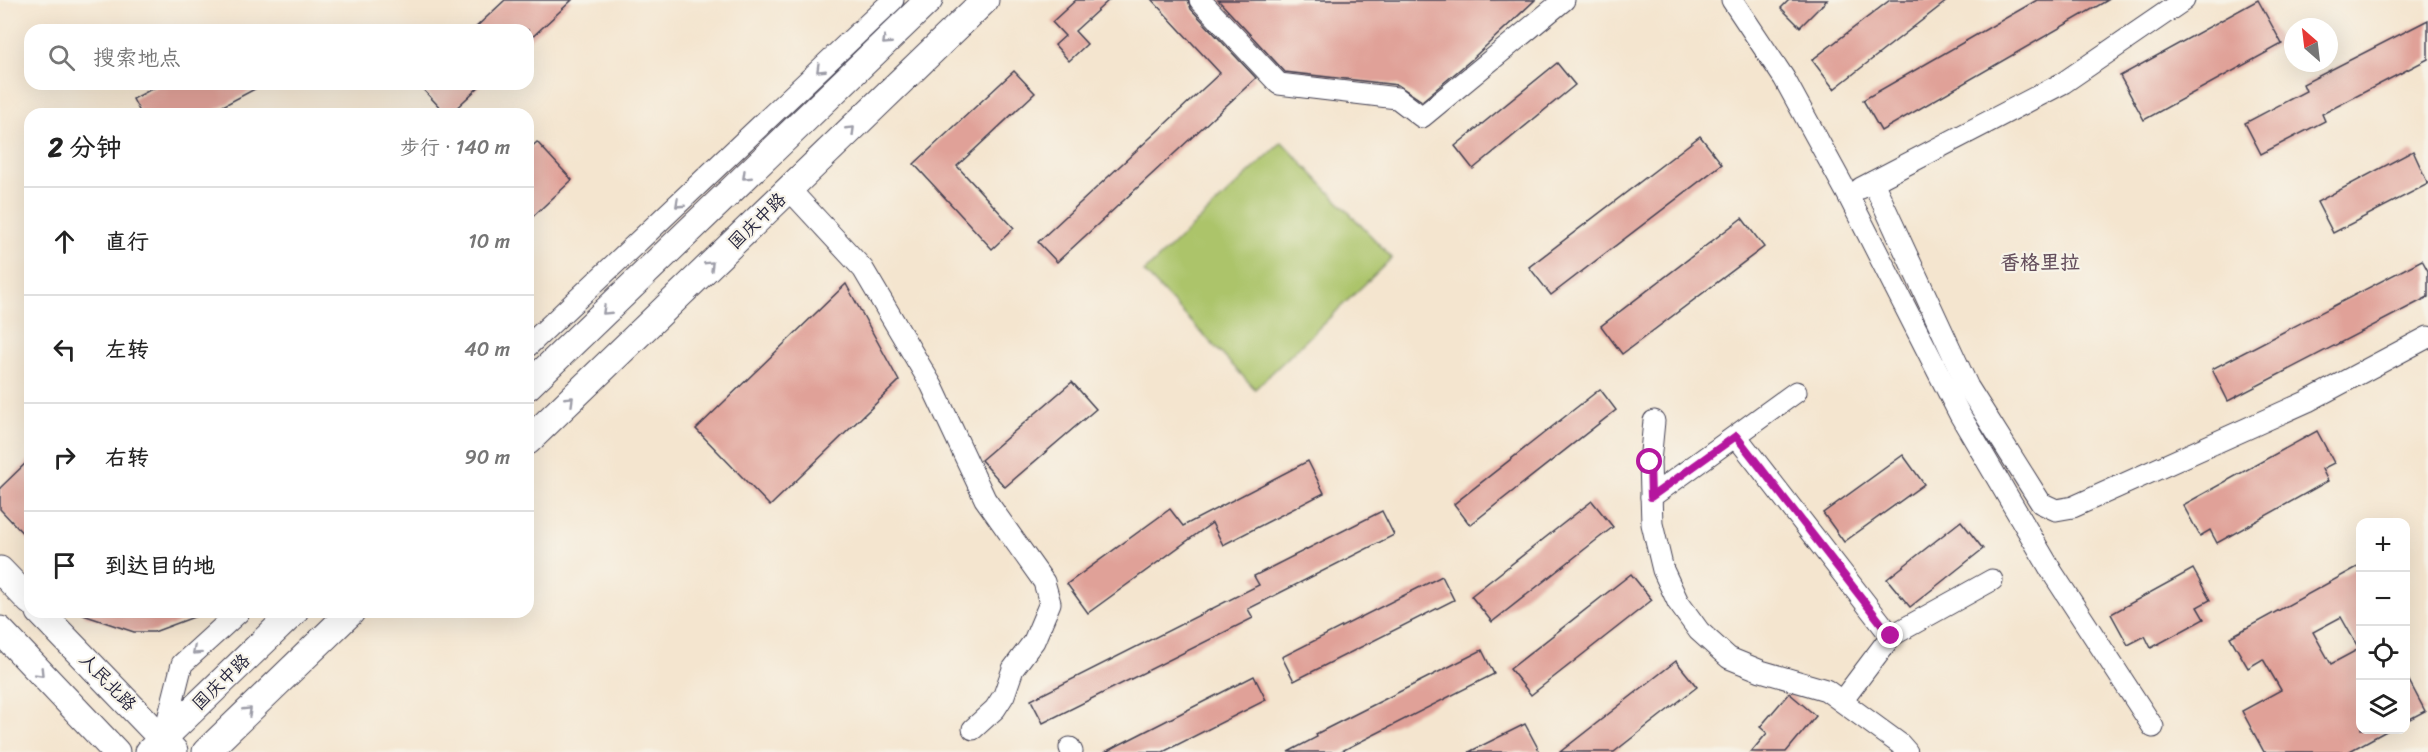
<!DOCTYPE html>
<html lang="zh">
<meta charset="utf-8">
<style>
:root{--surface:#fff;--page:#f6f6f6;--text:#222;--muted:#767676;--line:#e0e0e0}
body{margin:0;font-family:Sriracha,"LXGW WenKai TC",sans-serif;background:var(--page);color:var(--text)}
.controls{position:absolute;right:18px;bottom:18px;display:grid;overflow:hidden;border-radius:12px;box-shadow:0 6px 24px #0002}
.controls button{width:54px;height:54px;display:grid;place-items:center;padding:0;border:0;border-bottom:2px solid var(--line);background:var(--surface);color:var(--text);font:30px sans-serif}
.compass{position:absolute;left:2284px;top:18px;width:54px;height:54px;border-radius:50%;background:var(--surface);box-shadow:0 6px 24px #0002;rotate:332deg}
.stop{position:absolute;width:18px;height:18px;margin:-14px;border:4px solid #b5179e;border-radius:50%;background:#fff}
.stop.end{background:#b5179e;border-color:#fff;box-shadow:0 2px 6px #0008}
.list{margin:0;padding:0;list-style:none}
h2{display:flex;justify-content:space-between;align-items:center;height:78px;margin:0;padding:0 24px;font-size:26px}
h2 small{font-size:20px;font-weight:400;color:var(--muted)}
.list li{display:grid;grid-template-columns:39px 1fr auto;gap:18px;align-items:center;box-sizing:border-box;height:108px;padding:0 24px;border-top:2px solid var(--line)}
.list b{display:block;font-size:22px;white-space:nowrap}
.list em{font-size:20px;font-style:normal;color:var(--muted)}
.icon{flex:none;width:33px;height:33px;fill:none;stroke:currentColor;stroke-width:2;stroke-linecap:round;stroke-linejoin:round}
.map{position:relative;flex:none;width:2428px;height:752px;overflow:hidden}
.search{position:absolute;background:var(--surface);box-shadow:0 6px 24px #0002;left:24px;top:24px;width:510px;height:66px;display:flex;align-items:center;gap:15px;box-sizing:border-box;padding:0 21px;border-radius:18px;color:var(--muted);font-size:22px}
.panel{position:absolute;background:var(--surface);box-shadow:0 6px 24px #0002;left:24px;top:108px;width:510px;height:510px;border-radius:18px}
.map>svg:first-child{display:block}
.green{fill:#acc46a;stroke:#677352;stroke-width:1.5}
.building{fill:#e0a198;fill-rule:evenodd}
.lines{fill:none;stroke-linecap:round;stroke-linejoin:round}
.minor-casing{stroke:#423f51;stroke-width:23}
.major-casing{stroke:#423f51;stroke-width:29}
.minor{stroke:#fff;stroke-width:21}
.major{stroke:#fff;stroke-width:27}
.oneway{stroke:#9c9ca7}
.route{stroke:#b5179e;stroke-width:8}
.labels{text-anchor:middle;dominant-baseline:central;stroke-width:4.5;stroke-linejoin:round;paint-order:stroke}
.street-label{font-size:18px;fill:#22223b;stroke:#f7f3e8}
.neighbourhood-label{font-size:20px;font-weight:bold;fill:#644e5c;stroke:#f7f3e8}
</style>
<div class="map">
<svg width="2428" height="752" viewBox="0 0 2428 752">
<rect width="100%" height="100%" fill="#f7f3e8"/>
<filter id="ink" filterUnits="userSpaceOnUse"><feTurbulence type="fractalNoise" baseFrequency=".0167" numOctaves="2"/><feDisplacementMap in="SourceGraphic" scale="12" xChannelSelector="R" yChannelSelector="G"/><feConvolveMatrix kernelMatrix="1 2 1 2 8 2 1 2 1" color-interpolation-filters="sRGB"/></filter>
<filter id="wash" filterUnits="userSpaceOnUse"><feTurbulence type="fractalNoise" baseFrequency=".008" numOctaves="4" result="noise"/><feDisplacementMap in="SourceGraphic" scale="24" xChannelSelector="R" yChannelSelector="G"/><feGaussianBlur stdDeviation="1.35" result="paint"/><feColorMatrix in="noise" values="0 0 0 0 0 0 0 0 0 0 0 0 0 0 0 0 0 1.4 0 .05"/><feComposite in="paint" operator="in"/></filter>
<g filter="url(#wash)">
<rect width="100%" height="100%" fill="#f4e5cf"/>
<polygon class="green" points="1282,142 1392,258 1255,389 1144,272"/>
<g id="blocks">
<g class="building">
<polygon points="505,0 572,0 528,41 528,30 473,30"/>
<polygon points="1076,0 1109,0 1075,31 1087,44 1069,61 1055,45 1065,36 1052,22"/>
<polygon points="1152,0 1188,0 1191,9 1256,78 1057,262 1038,242 1220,73"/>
<polygon points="1218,0 1535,0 1471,60 1422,101 1398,85 1285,72"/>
<polygon points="1789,0 1827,0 1800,27 1781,8"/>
<polygon points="1890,0 1948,0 1834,89 1812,60"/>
<polygon points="2037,0 2108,0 1881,131 1863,100"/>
<polygon points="2258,0 2282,44 2144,120 2120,76"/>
<polygon points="2428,20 2428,59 2322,114 2325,121 2261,154 2245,123 2306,91 2303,84"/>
<polygon points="1557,63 1575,85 1473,169 1455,146"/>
<polygon points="1014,71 1035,93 957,166 1014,228 992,249 914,164"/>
<polygon points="161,84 264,84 208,114 141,114 133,99"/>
<polygon points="418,84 482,84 450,114 446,114"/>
<polygon points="1700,136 1722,164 1551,295 1529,267"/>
<polygon points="537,142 572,180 528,221 528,150"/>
<polygon points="2413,151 2428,184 2333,233 2317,202"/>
<polygon points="1742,218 1764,247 1622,354 1601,326"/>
<polygon points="2422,260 2428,271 2428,297 2228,401 2212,369"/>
<polygon points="846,284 899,381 770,506 696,429"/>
<polygon points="1072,382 1096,409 1005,487 981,460"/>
<polygon points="1600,389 1616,410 1470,525 1454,504"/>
<polygon points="2317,431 2334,463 2322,469 2328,481 2217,543 2210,530 2200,536 2183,505"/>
<polygon points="1903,455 1924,484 1844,542 1823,513"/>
<polygon points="30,459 30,541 0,509 0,488"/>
<polygon points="1308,461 1324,493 1223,545 1212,523 1088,613 1067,584 1170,509 1183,526"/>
<polygon points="1592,501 1613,527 1492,622 1471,596"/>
<polygon points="1382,511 1394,535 1248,609 1253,618 1043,723 1031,700 1259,585 1254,576"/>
<polygon points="1961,521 1983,549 1910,607 1887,579"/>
<path d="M2361 565V729H2390L2348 752H2264L2242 711 2281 690 2263 659 2248 668 2230 637ZM2341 617 2359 649 2331 664 2313 632Z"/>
<polygon points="2193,569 2210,600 2197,607 2204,619 2151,648 2145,636 2128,645 2111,614"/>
<polygon points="1631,574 1652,600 1531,695 1510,669"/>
<polygon points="1442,576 1454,600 1294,681 1282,657"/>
<polygon points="83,612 202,612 202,614 154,632 134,632 83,615"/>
<polygon points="1482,650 1494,674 1340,752 1288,752 1317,737 1316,734"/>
<polygon points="1676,661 1697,687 1614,752 1560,752"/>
<polygon points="2406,675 2425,711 2406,721"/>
<polygon points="1254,676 1266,700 1163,752 1105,752"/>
<polygon points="1789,693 1816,716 1786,752 1751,752 1767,733 1760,727"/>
<polygon points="1525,724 1540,752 1469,752"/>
</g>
</g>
</g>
<g filter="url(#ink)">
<use href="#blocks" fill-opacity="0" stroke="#423f51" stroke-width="1.5"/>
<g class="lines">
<defs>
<g id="minor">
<polyline points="1200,0 1279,84 1397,98 1422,117 1564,0"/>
<polyline points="1732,0 1784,78 1848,195 1960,415 2052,572 2153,727"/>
<polyline points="1873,182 1968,387 2041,503 2056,510 2073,507 2308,401 2428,337"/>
<polyline points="1861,188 2063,83 2184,0"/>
<polyline points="789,189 863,269 932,386 985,499 1044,582 1050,603 1034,641 1013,669 1004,695 995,709 973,729"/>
<polyline points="528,346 893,0"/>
<polyline points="1654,421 1650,462 1652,524 1663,570 1678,602 1699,631 1729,658 1761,671 1826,690 1900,744 1907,752"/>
<polyline points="1736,436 1891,636"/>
<polyline points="1651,497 1796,392"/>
<polyline points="1842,701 1891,636 1992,580"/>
<polyline points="163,739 182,664 239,612"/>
<polyline points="1070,748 1072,752"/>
</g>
<g id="major">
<polyline points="528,386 929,0"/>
<polyline points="528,441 985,0"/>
<polyline points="0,570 30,601"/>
<polyline points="40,612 174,751"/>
<polyline points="0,630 116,752"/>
<polyline points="149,752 294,612"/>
<polyline points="206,752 351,612"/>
</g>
</defs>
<use href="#minor" class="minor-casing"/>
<use href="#major" class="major-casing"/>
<use href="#minor" class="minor"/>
<use href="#major" class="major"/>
</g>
<defs><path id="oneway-chevron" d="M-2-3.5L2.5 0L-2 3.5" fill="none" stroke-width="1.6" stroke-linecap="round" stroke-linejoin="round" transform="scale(1.5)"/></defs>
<g class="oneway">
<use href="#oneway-chevron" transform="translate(886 41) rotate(136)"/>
<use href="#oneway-chevron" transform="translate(820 69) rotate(136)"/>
<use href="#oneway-chevron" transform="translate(851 130) rotate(-44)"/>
<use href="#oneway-chevron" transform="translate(746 176) rotate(136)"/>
<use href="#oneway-chevron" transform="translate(679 204) rotate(137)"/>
<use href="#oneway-chevron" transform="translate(710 265) rotate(-44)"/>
<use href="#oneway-chevron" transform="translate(606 311) rotate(136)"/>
<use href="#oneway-chevron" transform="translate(570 400) rotate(-44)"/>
<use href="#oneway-chevron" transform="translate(196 651) rotate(138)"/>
<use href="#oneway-chevron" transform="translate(40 673) rotate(46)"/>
<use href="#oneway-chevron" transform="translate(248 711) rotate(-44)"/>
</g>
</g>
<g class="lines" filter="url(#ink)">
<polyline class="route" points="1650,462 1651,497 1736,436 1891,636"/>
</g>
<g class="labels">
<g class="street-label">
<text transform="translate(757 221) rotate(-44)">国庆中路</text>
<text transform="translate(108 682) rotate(46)">人民北路</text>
<text transform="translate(221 682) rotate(-44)">国庆中路</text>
</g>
<g class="neighbourhood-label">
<text x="2040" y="262">香格里拉</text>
</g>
</g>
</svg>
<div class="controls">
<button>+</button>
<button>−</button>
<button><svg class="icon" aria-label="locate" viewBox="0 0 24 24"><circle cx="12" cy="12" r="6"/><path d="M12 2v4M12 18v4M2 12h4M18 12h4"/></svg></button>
<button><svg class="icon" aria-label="layers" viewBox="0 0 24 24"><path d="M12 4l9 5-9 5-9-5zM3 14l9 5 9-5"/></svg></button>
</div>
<svg class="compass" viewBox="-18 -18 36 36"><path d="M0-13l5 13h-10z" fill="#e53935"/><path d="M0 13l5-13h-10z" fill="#767676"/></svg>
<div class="stop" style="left:1650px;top:462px"></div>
<div class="stop end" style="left:1891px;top:636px"></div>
<div class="search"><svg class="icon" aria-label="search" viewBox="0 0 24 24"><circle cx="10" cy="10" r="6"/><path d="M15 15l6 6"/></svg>搜索地点</div>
<section class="panel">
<h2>2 分钟<small>步行 · 140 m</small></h2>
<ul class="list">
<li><svg class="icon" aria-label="ahead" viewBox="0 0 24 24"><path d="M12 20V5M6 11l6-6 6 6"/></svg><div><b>直行</b></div><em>10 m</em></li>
<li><svg class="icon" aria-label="left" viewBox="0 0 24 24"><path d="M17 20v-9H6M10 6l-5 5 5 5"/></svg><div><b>左转</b></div><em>40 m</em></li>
<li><svg class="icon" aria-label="right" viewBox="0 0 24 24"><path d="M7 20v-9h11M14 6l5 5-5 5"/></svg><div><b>右转</b></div><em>90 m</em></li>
<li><svg class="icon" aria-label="arrive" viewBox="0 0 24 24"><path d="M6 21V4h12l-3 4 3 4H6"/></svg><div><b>到达目的地</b></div></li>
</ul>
</section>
</div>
